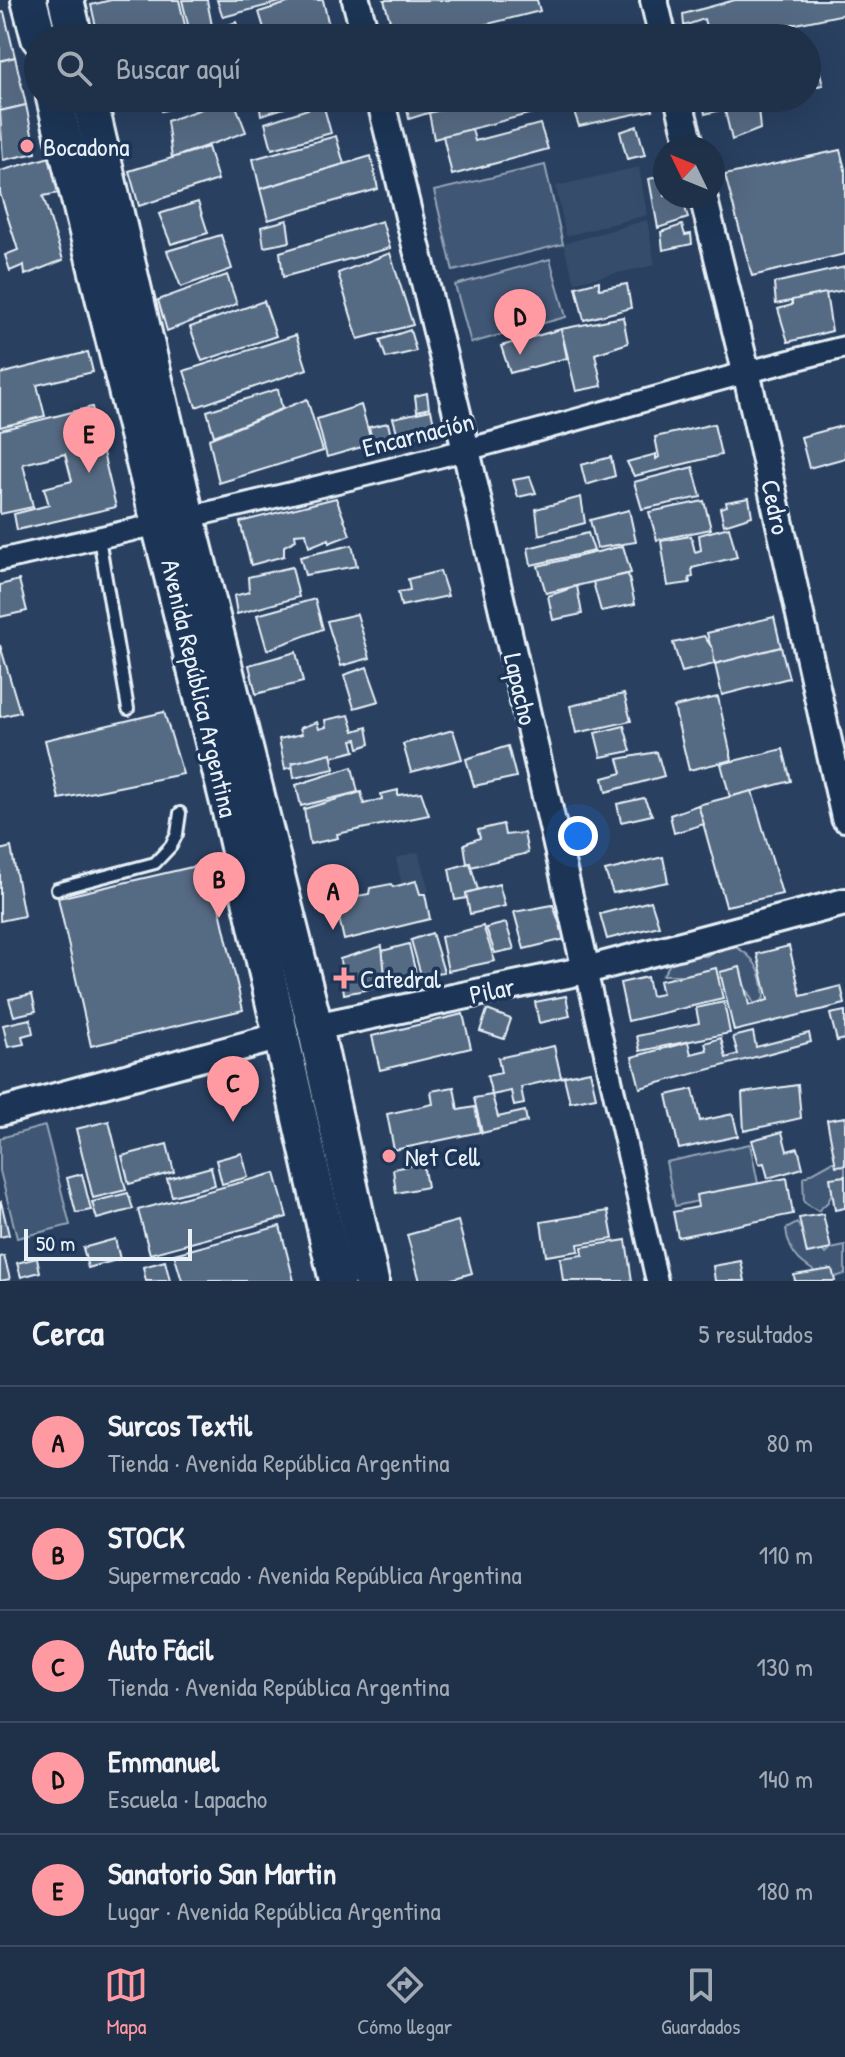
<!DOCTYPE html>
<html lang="es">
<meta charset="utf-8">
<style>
:root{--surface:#1f3049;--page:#2c3c53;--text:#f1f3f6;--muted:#a1a9b4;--line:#3c4b61;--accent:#ff9aa2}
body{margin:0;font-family:"Patrick Hand",sans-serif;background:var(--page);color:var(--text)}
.compass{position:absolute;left:653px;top:136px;width:72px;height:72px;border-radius:50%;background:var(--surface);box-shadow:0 8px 32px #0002;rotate:313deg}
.scale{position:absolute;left:24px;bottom:20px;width:168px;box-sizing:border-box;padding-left:8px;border:4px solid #e8f1f8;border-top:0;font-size:22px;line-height:28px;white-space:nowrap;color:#e8f1f8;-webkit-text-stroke:6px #1d3557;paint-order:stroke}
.you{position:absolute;left:578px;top:836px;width:28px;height:28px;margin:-20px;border:6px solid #fff;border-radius:50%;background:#1a73e8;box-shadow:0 0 0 12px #1a73e833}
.badge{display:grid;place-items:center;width:52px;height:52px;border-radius:50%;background:var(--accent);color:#111;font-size:26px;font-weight:700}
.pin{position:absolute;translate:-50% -66px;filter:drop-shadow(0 2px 4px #0008)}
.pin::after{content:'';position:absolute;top:42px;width:28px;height:24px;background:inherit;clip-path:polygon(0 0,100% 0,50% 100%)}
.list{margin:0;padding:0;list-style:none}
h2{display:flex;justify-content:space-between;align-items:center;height:104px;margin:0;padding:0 32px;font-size:34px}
h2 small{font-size:26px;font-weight:400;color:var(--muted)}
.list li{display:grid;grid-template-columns:52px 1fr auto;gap:24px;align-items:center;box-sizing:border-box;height:112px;padding:0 32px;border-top:2px solid var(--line)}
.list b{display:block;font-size:30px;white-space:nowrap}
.list p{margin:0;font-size:26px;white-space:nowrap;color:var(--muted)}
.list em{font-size:26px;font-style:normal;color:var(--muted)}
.icon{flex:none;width:44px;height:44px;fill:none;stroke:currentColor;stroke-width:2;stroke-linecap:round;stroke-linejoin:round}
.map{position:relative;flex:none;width:845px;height:1281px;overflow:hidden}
.search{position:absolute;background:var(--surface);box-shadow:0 8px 32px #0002;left:24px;right:24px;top:24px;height:88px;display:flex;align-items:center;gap:20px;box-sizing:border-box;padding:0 28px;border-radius:44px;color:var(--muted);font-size:30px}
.sheet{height:664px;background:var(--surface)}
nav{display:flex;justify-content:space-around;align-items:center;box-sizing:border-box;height:112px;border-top:2px solid var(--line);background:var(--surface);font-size:22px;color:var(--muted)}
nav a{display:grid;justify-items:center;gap:4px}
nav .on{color:var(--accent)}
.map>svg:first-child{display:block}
.built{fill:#364d6b}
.green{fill:#415774;stroke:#94a4b6;stroke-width:2}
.building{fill:#556a83;stroke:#e8f1f8;stroke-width:2}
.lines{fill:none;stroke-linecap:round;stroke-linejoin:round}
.service-casing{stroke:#e8f1f8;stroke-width:16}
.minor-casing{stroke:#e8f1f8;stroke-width:26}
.tertiary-casing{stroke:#e8f1f8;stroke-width:32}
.trunk-casing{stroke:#e8f1f8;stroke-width:40}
.service{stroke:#1d3557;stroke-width:10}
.minor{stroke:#1d3557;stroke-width:20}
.tertiary{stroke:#1d3557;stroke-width:26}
.trunk{stroke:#1d3557;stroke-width:34}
.poi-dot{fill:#ff9aa2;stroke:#1d3557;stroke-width:3}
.labels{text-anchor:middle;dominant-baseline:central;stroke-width:7;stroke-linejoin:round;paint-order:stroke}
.poi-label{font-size:26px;fill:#e8f1f8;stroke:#1d3557;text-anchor:start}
.street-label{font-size:26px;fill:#e8f1f8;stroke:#1d3557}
</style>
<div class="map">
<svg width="845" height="1281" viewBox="0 0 845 1281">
<rect width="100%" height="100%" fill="#294061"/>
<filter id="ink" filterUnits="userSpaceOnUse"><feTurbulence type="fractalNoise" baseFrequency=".0125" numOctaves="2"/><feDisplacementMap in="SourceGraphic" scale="16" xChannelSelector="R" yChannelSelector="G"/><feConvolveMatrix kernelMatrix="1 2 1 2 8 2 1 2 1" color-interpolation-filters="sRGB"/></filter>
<g filter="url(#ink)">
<g class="built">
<polygon points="639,167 647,215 566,236 556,186"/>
<polygon points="647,220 655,265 575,282 563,244"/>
<polygon points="418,852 429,891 420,894 416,881 402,885 396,858"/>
</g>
<g class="green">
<polygon points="545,165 563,244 453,271 434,191"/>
<polygon points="550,259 566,317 471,343 455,285"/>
<path d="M731 945C756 955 763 973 764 998L755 1006 743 983 728 973 705 986 680 975H663L675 956H706Z"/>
<polygon points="45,1126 70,1225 17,1238 0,1171 0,1138"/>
<polygon points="750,1144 759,1188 675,1206 666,1162"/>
<polygon points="832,1162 845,1162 845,1185 834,1188 828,1202 818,1211 804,1202 803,1178"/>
<path d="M797 1223 809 1241 826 1254 831 1249 845 1246V1274L828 1279C804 1266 789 1257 786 1229Z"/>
</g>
<g class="building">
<polygon points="111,0 179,0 188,38 106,38 103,26 96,27 91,5"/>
<polygon points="182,0 207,0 213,31 191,37"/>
<polygon points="217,0 288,0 223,17"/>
<polygon points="297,0 323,0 329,26 289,38 267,38 259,12"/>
<polygon points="384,0 537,0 540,11 431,38 395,38"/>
<polygon points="735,0 845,0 845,14 727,38 709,38 704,19 684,26 683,14"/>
<polygon points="4,12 15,57 0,61 0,13"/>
<polygon points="236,22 242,38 220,38 217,29"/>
<polygon points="793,24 795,38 752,38 751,33"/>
<polygon points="815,52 823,85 807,88 807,54"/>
<polygon points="15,57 26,105 0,111 0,61"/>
<polygon points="160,98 200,98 201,101 162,111"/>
<polygon points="233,98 246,132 172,158 167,121"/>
<polygon points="258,98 317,98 261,115"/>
<polygon points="405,98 476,98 409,119"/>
<polygon points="485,98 536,98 540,111 434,139 429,113"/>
<polygon points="536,98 651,98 653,110 579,126 571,103 540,111"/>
<polygon points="702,98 768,98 705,114"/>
<polygon points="757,98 760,129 732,140 725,111"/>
<polygon points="323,104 331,133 272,149 265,123"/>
<polygon points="26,105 36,153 3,160 0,111"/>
<polygon points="540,124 548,149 452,175 443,136 472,129 475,141"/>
<polygon points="637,126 645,155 627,159 620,132"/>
<polygon points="336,136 344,164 260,189 253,159"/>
<polygon points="208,147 218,180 139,206 129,171"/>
<polygon points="840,150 845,169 845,254 752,276 725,175"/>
<polygon points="371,156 378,189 268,220 260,189"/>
<polygon points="50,157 59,193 43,196 63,260 25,275 24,265 10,271 5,255 18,250 0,193 0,171"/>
<polygon points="665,175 665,196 682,196 688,218 658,228 649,179"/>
<polygon points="198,202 208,233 171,244 159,214"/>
<polygon points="287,220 290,242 264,247 261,227"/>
<polygon points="382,221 390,248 283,277 280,252"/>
<polygon points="682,225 685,235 691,234 692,244 663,250 661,232"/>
<polygon points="221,235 232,269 181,287 167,251"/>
<polygon points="390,253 413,325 358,339 338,273"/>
<polygon points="845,267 845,290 776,304 774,283"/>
<polygon points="227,275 237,304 167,331 158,300"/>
<polygon points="599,281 599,289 627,284 631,308 584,320 576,287"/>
<polygon points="826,293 832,331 788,342 778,309 792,305 792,300"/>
<polygon points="264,301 276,336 202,361 190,327"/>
<polygon points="623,317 628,343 595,354 602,386 576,391 561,329"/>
<polygon points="561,329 567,358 510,373 501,346"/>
<polygon points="410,330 416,351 386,358 380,340"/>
<polygon points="296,335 307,369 196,407 184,371"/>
<polygon points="88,352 93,372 37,385 45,416 0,427 0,374"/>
<polygon points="278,389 282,409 214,436 207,411"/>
<polygon points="427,393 429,408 417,411 415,396"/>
<polygon points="307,399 323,451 219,483 209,439"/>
<polygon points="361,405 372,444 327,457 317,419"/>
<polygon points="92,407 116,507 17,530 14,514 49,505 44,488 72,481 65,454 23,464 33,507 0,514 0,430"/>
<polygon points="431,410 436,432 399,439 393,418"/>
<polygon points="388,423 393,445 374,448 369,427"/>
<polygon points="714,424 721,455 634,476 627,462 656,454 656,459 659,457 655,437"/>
<polygon points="845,425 845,458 809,468 801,437"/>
<polygon points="611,457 615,476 586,485 581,465"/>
<polygon points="693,467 701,497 642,509 634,482"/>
<polygon points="530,477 536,493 518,497 513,480"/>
<polygon points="581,497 585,523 539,535 536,509"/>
<polygon points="336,498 350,535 329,543 329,539 309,547 306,533 295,534 296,540 284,546 284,556 251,565 240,522"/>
<polygon points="749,498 752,516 724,525 720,508 727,506 726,502"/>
<polygon points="704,501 711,529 657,540 649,512"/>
<polygon points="629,510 636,542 597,548 590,520"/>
<polygon points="729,527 737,557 692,568 693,577 689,578 690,583 668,586 661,541 691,536 695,552 701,550 699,535"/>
<polygon points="588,533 594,551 531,565 528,548"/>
<polygon points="352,545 357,566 305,575 300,557"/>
<polygon points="623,546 631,573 546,593 538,566"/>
<polygon points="292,567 299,597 237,614 234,596 249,592 248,577"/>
<polygon points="440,571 448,596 401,606 398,592 410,590 408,579"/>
<polygon points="628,574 635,604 601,611 593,582"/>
<polygon points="19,580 27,611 0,617 0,585"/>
<polygon points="577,586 582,614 553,620 548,596"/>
<polygon points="315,599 323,629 267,650 257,615"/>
<polygon points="357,614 370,658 341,666 327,621"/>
<polygon points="774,617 781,647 715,664 707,633"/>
<polygon points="704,636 713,649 714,664 682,672 673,643"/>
<polygon points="0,645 20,712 0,717"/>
<polygon points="781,647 789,678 722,695 715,664"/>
<polygon points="296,652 303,682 256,694 249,665"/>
<polygon points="367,667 379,701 354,708 344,675"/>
<polygon points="624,694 631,721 576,733 570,706"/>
<polygon points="718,697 732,760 689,770 674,707"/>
<polygon points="164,712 183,774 59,799 45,740"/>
<polygon points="349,715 354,731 367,727 370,744 359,748 357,739 352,740 355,751 285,769 279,739 302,734 300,728 317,722 319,729 326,727 325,720"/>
<polygon points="624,726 631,751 601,757 595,733"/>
<polygon points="453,730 462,759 411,772 403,744"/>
<polygon points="508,746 516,777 474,786 466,759"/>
<polygon points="783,749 791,781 730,797 721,764"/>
<polygon points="657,752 664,776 606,792 603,778 622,773 618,759"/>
<polygon points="331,753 334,769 294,778 292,763"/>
<polygon points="352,767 358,792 301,806 296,785"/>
<polygon points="398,790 398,795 421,792 429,815 337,834 338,838 310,844 304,809 361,792 364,804 382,799 381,794"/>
<polygon points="752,791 782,894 726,906 698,805"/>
<polygon points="644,798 652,815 621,822 617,804"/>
<polygon points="698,805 704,824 674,833 670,815"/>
<polygon points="503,824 505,835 524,833 528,853 471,867 470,863 467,864 464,844 480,838 478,830"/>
<polygon points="11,847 24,916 0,921 0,850"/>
<polygon points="663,857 668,882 613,893 605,871"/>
<polygon points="209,863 243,1010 91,1046 58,898"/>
<polygon points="470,863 478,890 466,893 467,898 455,900 449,869"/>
<polygon points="416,881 420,894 425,894 430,919 344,940 335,900 369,894 370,888 391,884 393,887"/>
<polygon points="499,884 505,906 470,914 466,893"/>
<polygon points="651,901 659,926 607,939 600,914"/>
<polygon points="553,905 565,939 524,949 514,912"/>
<polygon points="506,923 514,949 495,953 486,928"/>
<polygon points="483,926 495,961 448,971 441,937"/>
<polygon points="432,933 444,972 421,975 411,940"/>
<polygon points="409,944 417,978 386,986 382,951"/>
<polygon points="382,946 386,986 344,994 340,959"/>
<polygon points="789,946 801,996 841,986 845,1004 734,1031 720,972 740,967 749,1005 768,1000 757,954"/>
<polygon points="716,968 723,999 628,1021 620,983 647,977 651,996 662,994 659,981"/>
<polygon points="32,994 36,1011 14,1016 9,999"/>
<polygon points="566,996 570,1016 539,1023 535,1002"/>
<polygon points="724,1002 730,1033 640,1051 637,1036 699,1023 696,1008"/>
<polygon points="487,1010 511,1019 504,1039 480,1031"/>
<polygon points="845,1011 845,1039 837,1041 830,1014"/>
<polygon points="463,1014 471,1048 380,1070 372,1036"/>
<polygon points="30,1019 33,1033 22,1036 24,1044 8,1047 3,1025"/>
<polygon points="753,1032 756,1047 809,1033 811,1042 640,1088 632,1057 688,1042 691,1054 707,1050 705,1043 721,1038 726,1058 738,1054 733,1037"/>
<polygon points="554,1046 561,1077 590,1071 596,1097 570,1102 564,1077 521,1087 524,1104 514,1106 511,1091 492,1095 487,1076 501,1073 498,1058"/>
<polygon points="798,1085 801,1118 744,1131 742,1093"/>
<polygon points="454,1087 458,1110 475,1107 480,1132 394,1150 387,1114 433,1104 431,1091"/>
<polygon points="693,1089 700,1121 733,1114 738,1136 679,1149 667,1095"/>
<polygon points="492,1095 498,1117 525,1111 527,1122 482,1133 474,1098"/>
<polygon points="845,1117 845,1165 836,1166 827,1120"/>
<polygon points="109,1121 126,1190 93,1198 76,1129"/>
<polygon points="782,1132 787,1151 798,1148 803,1168 768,1178 764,1163 759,1164 752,1140"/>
<polygon points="167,1144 174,1172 129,1184 122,1156"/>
<polygon points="242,1153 248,1177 222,1184 216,1160"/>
<polygon points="423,1163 427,1187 396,1193 393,1169"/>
<polygon points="211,1167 215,1185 172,1196 167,1179"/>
<polygon points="275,1173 287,1217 150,1254 138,1210"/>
<polygon points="82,1174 91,1210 76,1213 67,1178"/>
<polygon points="845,1176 845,1208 835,1210 830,1178"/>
<polygon points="787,1178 793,1214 678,1237 673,1212 698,1207 696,1195"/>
<polygon points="128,1193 133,1209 97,1219 92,1202"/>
<polygon points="1,1202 9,1235 0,1237 0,1203"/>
<polygon points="608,1211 613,1239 578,1244 579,1251 546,1256 541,1222"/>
<polygon points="823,1214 831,1249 807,1254 799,1218"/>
<polygon points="458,1221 472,1273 445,1281 420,1281 407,1235"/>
<polygon points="280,1226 294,1281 182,1281 174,1254"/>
<polygon points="115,1239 120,1259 88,1268 83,1248"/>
<polygon points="626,1240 632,1281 563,1281 560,1258 583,1255 582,1247"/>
<polygon points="4,1256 10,1279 0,1281 0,1257"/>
<polygon points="37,1258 40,1272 21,1277 17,1263"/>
<polygon points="165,1261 170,1281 146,1281 143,1267"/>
<polygon points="741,1261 745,1281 715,1281 713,1266"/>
<polygon points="832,1269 835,1281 795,1281 794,1275"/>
</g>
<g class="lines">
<defs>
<g id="service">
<polyline points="99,538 128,709"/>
<polyline points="57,889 155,863 171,846 177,834 180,813"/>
</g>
<g id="minor">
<path d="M0 560C155 525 311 490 465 450 592 417 717 378 845 347"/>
<polyline points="586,970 657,1281"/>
</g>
<g id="tertiary">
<polyline points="356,0 366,38"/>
<polyline points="654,0 663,38"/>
<polyline points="380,98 466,450 586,970"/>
<polyline points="678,98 691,148"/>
<polyline points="703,196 746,371 845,818"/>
<polyline points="315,1027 586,970 845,902"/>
<polyline points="0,1112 281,1036"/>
</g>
<g id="trunk">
<polyline points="29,0 39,38"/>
<polyline points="66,0 75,38"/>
<polyline points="54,98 228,803 337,1281"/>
<polyline points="89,98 187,517 315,1027 371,1281"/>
</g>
</defs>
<use href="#service" class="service-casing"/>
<use href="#minor" class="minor-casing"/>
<use href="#tertiary" class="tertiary-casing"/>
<use href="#trunk" class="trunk-casing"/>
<use href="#service" class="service"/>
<use href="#minor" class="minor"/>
<use href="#tertiary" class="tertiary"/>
<use href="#trunk" class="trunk"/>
</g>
</g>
<g class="poi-dot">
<circle cx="27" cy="146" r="8"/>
<path d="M340 966h8v8h8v8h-8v8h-8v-8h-8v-8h8z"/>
<circle cx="389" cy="1156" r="8"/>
</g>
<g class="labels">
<g class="poi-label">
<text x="43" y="146">Bocadona</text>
<text x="360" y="978">Catedral</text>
<text x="405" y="1156">Net Cell</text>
</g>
<g class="street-label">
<text transform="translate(418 434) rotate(-14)">Encarnación</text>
<text transform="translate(776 507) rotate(78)">Cedro</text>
<text transform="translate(200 688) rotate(77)">Avenida República Argentina</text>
<text transform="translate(521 689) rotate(77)">Lapacho</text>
<text transform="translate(492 990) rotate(-12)">Pilar</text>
</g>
</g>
</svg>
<svg class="compass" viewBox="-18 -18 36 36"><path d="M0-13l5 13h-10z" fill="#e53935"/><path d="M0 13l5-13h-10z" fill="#a1a9b4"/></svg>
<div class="scale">50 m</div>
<div class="you"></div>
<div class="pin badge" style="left:333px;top:930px">A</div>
<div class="pin badge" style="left:219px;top:918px">B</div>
<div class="pin badge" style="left:233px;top:1122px">C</div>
<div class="pin badge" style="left:520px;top:355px">D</div>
<div class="pin badge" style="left:89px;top:473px">E</div>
<div class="search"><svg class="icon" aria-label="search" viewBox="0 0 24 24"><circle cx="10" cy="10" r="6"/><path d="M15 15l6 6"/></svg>Buscar aquí</div>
</div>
<section class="sheet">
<h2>Cerca<small>5 resultados</small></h2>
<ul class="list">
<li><span class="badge">A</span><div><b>Surcos Textil</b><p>Tienda · Avenida República Argentina</p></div><em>80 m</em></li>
<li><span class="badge">B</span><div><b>STOCK</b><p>Supermercado · Avenida República Argentina</p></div><em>110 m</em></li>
<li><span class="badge">C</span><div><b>Auto Fácil</b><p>Tienda · Avenida República Argentina</p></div><em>130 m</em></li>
<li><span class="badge">D</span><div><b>Emmanuel</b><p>Escuela · Lapacho</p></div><em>140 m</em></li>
<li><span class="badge">E</span><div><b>Sanatorio San Martin</b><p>Lugar · Avenida República Argentina</p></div><em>180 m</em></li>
</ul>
</section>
<nav>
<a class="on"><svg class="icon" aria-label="map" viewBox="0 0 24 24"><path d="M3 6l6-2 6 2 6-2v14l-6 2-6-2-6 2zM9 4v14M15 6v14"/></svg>Mapa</a>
<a><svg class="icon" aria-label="directions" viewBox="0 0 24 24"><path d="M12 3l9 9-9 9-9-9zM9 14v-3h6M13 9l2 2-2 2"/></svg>Cómo llegar</a>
<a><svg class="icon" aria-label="saved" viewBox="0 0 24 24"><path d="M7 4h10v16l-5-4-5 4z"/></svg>Guardados</a>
</nav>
